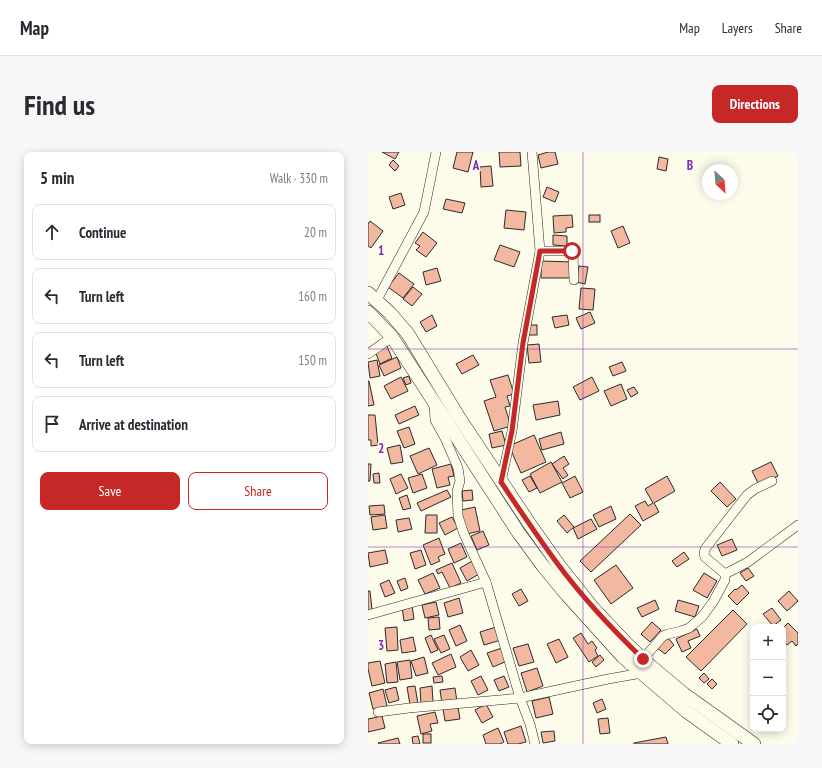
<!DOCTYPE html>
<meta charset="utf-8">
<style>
:root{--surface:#fff;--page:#f7f7f7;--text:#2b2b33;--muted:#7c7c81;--line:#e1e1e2;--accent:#c62828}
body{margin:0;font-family:"PT Sans Narrow",sans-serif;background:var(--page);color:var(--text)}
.controls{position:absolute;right:12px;bottom:12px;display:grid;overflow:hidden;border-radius:8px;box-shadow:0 2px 10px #0003}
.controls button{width:36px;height:36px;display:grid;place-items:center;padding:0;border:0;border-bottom:1px solid var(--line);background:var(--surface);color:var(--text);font:20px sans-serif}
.compass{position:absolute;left:334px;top:12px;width:36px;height:36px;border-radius:50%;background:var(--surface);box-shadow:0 2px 10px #0003;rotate:154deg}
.stop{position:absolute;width:12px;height:12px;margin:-9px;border:3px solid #c62828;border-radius:50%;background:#fff}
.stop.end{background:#c62828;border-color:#fff;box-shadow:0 1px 4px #0008}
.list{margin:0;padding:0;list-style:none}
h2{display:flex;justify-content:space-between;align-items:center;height:52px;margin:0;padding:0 16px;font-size:17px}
h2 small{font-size:13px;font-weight:400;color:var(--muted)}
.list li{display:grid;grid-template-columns:26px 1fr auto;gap:12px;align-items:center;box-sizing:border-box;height:56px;margin:0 8px 8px;padding:0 8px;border:1px solid var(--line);border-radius:8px}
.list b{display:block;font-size:15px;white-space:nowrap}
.list em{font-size:13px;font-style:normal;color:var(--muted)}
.actions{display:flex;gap:8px;padding:12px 16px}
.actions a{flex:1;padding:9px 0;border:1px solid var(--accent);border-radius:8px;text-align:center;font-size:14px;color:var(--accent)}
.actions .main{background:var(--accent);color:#fff}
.icon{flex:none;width:22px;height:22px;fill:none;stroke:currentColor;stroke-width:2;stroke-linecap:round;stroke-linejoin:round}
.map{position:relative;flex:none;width:430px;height:592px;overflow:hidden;border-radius:8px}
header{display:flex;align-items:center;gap:24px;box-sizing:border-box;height:56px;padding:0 20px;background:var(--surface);border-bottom:1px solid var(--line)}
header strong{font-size:19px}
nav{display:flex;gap:22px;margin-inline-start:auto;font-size:14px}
.intro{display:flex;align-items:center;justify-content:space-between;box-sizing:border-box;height:96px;padding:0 24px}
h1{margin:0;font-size:28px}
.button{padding:10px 18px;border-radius:8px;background:var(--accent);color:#fff;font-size:14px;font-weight:700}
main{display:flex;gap:24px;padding:0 24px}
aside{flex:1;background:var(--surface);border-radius:8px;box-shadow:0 2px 10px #0003}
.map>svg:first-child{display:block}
.building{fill:#f2b8a0;stroke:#2b2b2b}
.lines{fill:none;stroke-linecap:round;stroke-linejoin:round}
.street-casing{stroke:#2b2b2b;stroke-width:10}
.secondary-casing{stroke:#2b2b2b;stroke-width:14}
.street{stroke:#fdfbea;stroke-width:9}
.secondary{stroke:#fdfbea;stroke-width:13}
.route{stroke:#c62828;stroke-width:5}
.grid{fill:none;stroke:#7b2cbf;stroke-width:1;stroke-opacity:0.55}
.grid-label{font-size:13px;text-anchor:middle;font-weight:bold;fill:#7b2cbf;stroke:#fdfbea;stroke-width:3;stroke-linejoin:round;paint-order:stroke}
</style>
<header>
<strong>Map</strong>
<nav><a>Map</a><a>Layers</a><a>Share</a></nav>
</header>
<div class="intro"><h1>Find us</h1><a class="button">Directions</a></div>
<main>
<aside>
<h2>5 min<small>Walk · 330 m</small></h2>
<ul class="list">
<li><svg class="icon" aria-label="ahead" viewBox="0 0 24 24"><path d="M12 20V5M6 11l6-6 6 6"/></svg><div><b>Continue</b></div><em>20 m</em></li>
<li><svg class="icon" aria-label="left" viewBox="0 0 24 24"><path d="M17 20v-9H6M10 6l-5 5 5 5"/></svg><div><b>Turn left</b></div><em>160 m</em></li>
<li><svg class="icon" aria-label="left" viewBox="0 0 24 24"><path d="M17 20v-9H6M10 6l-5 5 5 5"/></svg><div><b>Turn left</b></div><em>150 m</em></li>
<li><svg class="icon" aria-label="arrive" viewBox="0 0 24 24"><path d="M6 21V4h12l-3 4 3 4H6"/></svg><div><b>Arrive at destination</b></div></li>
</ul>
<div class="actions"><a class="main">Save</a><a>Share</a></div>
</aside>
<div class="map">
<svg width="430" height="592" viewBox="0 0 430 592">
<rect width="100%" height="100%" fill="#fdfbea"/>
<g class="building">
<polygon points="14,0 31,0 27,7"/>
<polygon points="89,0 105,0 100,20 85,16"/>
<polygon points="131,0 152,0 153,14 132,15"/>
<polygon points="180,0 187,0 190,12 173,16 170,3"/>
<polygon points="291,5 300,7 298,19 289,17"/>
<polygon points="25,8 31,14 27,19 21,13"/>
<polygon points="123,14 125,34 113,35 112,15"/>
<polygon points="179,35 191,40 187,50 175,45"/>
<polygon points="33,41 37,53 25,57 21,45"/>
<polygon points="78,47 97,51 94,61 75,57"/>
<polygon points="138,58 158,60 156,78 136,76"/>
<polygon points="204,63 205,75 198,76 198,80 186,81 185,64"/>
<rect x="221" y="63" width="11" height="7"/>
<polygon points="2,69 15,79 3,96 0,94 0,72"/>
<polygon points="255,74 262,91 250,96 243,79"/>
<polygon points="55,80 69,91 58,105 48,98 52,94 47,91"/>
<polygon points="185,83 199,84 199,94 185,93"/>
<polygon points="132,93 152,100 146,115 126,108"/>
<polygon points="173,109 206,110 205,126 173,126"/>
<polygon points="211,114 220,115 217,132 208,130"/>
<polygon points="69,116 73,129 58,133 55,120"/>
<polygon points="31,121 46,132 35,146 20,135"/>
<polygon points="45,135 54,142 44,154 35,147"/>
<polygon points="213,136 227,137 225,158 211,157"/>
<polygon points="222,160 227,171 213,177 208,166"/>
<polygon points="64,163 69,174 58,180 52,170"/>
<polygon points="199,163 201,173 187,176 184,165"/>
<rect x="160" y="173" width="9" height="10"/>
<polygon points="171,192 173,210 161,211 159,193"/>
<polygon points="19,194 24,206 12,212 7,199"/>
<polygon points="105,203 111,213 94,222 88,212"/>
<polygon points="29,205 33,216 16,224 11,213"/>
<polygon points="9,208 12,224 2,226 0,210"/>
<polygon points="254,210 258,219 245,224 241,215"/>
<polygon points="140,223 146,242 139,244 142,254 137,255 143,274 126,279 116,249 128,245 122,228"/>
<polygon points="41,224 43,231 38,233 35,226"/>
<polygon points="33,225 40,239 23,247 16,234"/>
<polygon points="224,225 231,239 212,248 205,235"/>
<polygon points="0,229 1,229 6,253 0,254"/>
<polygon points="253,232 259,247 243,254 236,239"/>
<polygon points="266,235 270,241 263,245 259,238"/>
<polygon points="190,249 192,263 168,268 165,253"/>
<polygon points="47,254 51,263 31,272 27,263"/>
<polygon points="0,263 7,263 10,293 3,294 3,288 0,288"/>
<polygon points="41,275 47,292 36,296 29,279"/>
<polygon points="134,279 138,293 124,296 121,282"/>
<polygon points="193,280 196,292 174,298 171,287"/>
<polygon points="166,283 178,310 153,321 141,294"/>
<polygon points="32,293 35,310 23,312 19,296"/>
<polygon points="61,296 69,313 50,322 42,304"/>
<polygon points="196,304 201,312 195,316 200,323 195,327 184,312"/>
<polygon points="183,310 194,330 172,341 162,322"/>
<polygon points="403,310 410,324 391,333 384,319"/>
<polygon points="0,312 3,312 2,329 0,329"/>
<polygon points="83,312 86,324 80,325 82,333 69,336 64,317"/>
<polygon points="11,321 12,331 6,331 5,322"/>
<polygon points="33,322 40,336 28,342 22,327"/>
<polygon points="54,322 59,336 45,341 40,326"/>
<polygon points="162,324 169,336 161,340 154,328"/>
<polygon points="207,324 215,340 202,346 194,331"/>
<polygon points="299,324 307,339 286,351 291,360 275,369 267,354 277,349 280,354 285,351 277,337"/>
<polygon points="352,330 368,347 359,355 343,339"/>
<polygon points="79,338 83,345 53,359 49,351"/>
<polygon points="104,338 105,348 95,349 94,339"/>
<polygon points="39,343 43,356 35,358 31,346"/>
<polygon points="16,353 17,362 2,363 1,354"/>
<polygon points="243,354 248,367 231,375 225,363"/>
<polygon points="107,355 112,379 99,382 93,358"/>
<polygon points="262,362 273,373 223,420 212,409"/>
<polygon points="17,363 19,376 5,378 3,365"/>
<polygon points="58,363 69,363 69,381 57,381"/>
<polygon points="196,363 206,375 199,381 189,369"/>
<polygon points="84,365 90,376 77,383 71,371"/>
<polygon points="41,366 44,377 30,380 28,368"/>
<polygon points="223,367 229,377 210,387 205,376"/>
<polygon points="115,379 121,393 109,398 103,384"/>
<polygon points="71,386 77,402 70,405 72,409 63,413 55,393"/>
<polygon points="364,387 369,398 354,404 349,393"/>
<polygon points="93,391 99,405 86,411 80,397"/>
<polygon points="17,398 20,411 2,415 0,401"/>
<polygon points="53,398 58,413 47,417 42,401"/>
<polygon points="316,400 321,407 309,415 304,409"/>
<polygon points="106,408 113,421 99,429 92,416"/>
<polygon points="84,411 93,431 82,436 74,420 70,422 68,418"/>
<polygon points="248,413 265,436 243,452 226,428"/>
<polygon points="380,416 386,424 378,429 372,421"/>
<polygon points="65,421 72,436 57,442 50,428"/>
<polygon points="336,421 349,429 339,446 325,438"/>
<polygon points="37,426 40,436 33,439 29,429"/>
<polygon points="21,428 27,441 17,445 12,432"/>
<polygon points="374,433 381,441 369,453 360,444 367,437 368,438"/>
<polygon points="153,437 160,449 151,454 144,442"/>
<polygon points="0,439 2,439 4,458 0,459"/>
<polygon points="421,439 430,449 419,459 410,449"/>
<polygon points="91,446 95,461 80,465 76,451"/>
<polygon points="287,448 291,457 274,465 269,456"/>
<polygon points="310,448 331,454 327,465 307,459"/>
<polygon points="68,450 71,463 57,466 54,453"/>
<polygon points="44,453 46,467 36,469 34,455"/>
<polygon points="404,456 413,468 405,474 395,462"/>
<polygon points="365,458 379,472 333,519 318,505"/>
<polygon points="71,465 72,477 61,478 60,466"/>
<polygon points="284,470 293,478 282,490 273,482"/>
<polygon points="420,471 430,481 430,492 428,494 424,489 419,493 415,488 415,476"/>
<polygon points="92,473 99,489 88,494 81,478"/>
<polygon points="29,475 30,498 19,499 17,476"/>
<polygon points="128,475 133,488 116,493 112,480"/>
<polygon points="329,477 332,484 320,489 323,496 314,500 308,487"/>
<polygon points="213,481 220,492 224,489 229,496 227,498 230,504 221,510 205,486"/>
<polygon points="63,483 70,498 63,501 57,486"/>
<polygon points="76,483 82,497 73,501 66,487"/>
<polygon points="45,485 48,499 34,501 32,488"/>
<polygon points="299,485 306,493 297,502 288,495"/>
<polygon points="191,487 200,505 188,511 179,492"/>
<polygon points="160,492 166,510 151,514 145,496"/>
<polygon points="134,496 139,509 125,515 119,501"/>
<polygon points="103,498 111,513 100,519 92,505"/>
<polygon points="83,502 88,515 70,523 64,511"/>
<polygon points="232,503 236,508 228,515 224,510"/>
<polygon points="56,505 60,521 48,524 43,509"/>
<polygon points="42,508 44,526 32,528 29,510"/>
<polygon points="12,509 17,531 4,534 0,517 0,511"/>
<polygon points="28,510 30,530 19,531 17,512"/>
<polygon points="169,516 175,534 159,540 153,521"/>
<polygon points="336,521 341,527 336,531 331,526"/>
<polygon points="74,524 75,530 66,531 65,525"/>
<polygon points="113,524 120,538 110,543 103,529"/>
<polygon points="136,524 141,535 131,539 126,528"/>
<polygon points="344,527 349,532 344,537 339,532"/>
<polygon points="47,534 50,552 42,553 39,535"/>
<polygon points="64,534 65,550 53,552 52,536"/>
<polygon points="28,535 31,548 21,551 17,538"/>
<polygon points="87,536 89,550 74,552 72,538"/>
<polygon points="15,537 19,554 5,557 1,541"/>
<polygon points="181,545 185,562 168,566 164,549"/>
<polygon points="234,547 238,557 229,561 225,551"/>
<polygon points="118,552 125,565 114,571 107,558"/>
<polygon points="90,555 92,567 77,569 75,557"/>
<polygon points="67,560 70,571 62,572 64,579 53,582 49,564"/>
<polygon points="14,564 17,576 0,580 0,567"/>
<polygon points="240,566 242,581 232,582 230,567"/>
<polygon points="153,574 158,590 150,592 140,592 136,580"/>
<polygon points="130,576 136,590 132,592 118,592 115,583"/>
<polygon points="186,579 187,589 175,591 173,580"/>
<rect x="55" y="582" width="8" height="9"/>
<polygon points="50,584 52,592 45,592 44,585"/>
<polygon points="298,585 300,592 266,592 266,591"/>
<polygon points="30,586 32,592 11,592 10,591"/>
</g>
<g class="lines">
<defs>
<g id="street">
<polyline points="172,99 204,99 205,102 206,128"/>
<polyline points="9,148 56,60 68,0"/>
<polyline points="0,202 24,185"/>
<polyline points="66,252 67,268 77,286 90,316 92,329 89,339 90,364 96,382 118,430 152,546 162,572 167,592"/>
<polyline points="133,330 144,279 155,191 172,99 164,0"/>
<polyline points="357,422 380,410 430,373"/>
<polyline points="0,463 118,430"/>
<polyline points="275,507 295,484 300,482 313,479 321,476 334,465 345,450 357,428 357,422 337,405 336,402 337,397 379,343 387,337 404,329"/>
<polyline points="10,560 41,556 152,546 240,527 274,521"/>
</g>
<g id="secondary">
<polyline points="0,141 22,161 40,182 90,264 161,371 190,412 225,456 258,491 279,511 316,542 386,592"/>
<polyline points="0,160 24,185 150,380 175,414 198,442 255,505 318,559 364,592"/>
</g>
</defs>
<use href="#street" class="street-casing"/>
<use href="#secondary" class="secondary-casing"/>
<use href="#street" class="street"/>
<use href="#secondary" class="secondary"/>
</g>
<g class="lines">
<path class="route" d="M204 99H172L155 191 144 279 133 330C151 357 169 384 189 411 214 445 244 477 275 507"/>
</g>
<path class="grid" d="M215 0V592M0 197H430M0 395H430"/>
<g class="grid-label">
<text x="108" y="18">A</text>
<text x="322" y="18">B</text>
<text x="13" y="103">1</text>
<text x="13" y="301">2</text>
<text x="13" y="498">3</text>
</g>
</svg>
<div class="controls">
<button>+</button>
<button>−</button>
<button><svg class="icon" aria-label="locate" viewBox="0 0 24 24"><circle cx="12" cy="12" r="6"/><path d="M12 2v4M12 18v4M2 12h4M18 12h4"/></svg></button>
</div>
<svg class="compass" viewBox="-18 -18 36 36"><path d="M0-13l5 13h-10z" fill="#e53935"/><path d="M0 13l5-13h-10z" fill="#7c7c81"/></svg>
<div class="stop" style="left:204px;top:99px"></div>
<div class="stop end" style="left:275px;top:507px"></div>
</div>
</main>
